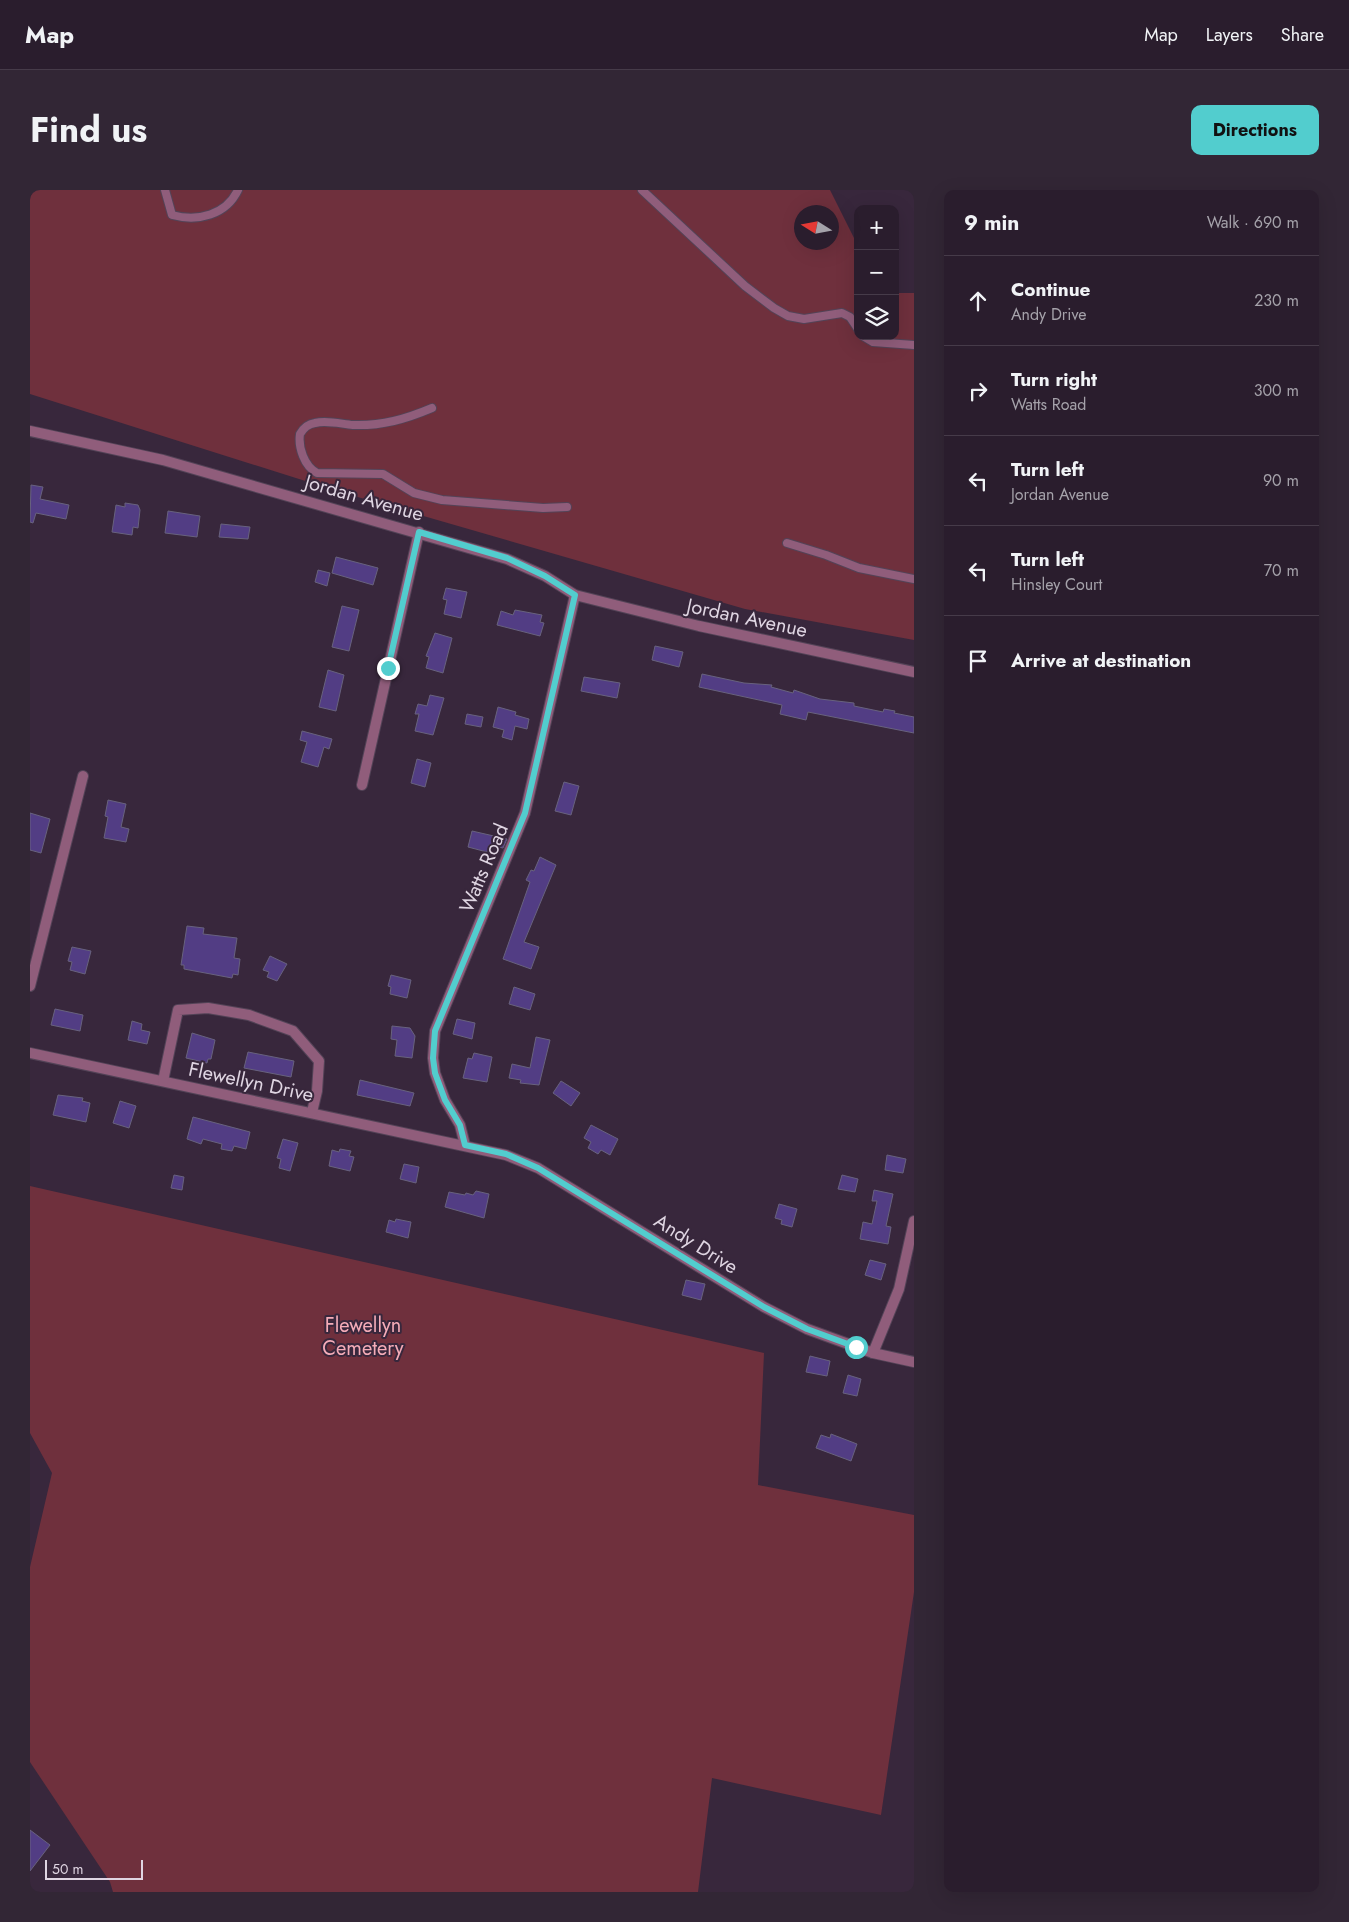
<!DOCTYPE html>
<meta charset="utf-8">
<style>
:root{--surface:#2a1d2d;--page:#322635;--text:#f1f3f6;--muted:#a5a2aa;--line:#463b49;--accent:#52cdce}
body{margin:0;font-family:Jost,sans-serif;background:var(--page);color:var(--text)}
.controls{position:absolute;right:15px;top:15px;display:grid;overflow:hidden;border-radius:10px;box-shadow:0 5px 20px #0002}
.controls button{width:45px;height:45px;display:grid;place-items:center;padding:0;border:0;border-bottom:1px solid var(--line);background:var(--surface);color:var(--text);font:25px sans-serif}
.compass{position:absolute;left:764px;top:15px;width:45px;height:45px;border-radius:50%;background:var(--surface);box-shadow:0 5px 20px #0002;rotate:281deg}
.scale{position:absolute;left:15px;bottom:12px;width:98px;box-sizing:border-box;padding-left:5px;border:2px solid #dfd5e2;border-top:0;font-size:14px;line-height:18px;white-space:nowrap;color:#dfd5e2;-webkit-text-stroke:4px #38273c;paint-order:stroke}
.stop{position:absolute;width:15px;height:15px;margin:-11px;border:4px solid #52cdce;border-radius:50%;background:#fff}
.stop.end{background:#52cdce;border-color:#fff;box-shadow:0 1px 5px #0008}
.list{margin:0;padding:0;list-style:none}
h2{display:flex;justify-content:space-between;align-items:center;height:65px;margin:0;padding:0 20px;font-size:21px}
h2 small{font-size:16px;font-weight:400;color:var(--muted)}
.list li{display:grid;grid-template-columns:32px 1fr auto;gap:15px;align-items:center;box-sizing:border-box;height:90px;padding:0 20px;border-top:1px solid var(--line)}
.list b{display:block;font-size:19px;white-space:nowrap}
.list p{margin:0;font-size:16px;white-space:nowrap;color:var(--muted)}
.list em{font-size:16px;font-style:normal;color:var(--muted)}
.icon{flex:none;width:28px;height:28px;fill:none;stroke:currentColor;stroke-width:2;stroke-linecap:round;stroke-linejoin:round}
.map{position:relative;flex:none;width:884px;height:1702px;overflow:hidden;border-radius:10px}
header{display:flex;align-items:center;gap:30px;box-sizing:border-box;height:70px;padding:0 25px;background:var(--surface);border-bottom:1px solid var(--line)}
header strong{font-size:24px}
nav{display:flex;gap:28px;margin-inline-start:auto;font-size:18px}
.intro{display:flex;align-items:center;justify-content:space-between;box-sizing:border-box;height:120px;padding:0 30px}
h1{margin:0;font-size:35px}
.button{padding:12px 22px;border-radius:10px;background:var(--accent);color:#111;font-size:18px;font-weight:700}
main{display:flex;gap:30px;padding:0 30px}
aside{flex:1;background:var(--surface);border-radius:10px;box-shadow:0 5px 20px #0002}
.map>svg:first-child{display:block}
.green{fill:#6f303d;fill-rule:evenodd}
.building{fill:#523d84;stroke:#68627e}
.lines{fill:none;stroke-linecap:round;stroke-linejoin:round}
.service-casing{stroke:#534357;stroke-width:10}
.minor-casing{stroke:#534357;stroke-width:12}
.service{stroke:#905d7b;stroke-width:8}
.minor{stroke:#905d7b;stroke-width:10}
.route{stroke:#52cdce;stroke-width:6}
.labels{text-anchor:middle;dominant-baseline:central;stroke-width:4;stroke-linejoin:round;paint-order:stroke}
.street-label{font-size:20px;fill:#dfd5e2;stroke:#38273c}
.park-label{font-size:20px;fill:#f5acb8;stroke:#38273c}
</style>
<header>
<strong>Map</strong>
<nav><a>Map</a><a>Layers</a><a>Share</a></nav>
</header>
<div class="intro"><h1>Find us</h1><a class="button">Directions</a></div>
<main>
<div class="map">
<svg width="884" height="1702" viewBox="0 0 884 1702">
<rect width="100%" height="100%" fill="#38273c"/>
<g class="green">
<path d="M0 0H800L828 56V146H865V103H884V450L715 419 307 301 0 204ZM772 22H802V52H772Z"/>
<polygon points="0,996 734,1163 728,1295 884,1325 884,1402 851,1625 682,1588 668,1702 83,1702 80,1692 0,1572 0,1377 22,1283 0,1243"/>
</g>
<g class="building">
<polygon points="1,295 13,297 10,309 39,315 36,329 6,323 3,333 0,332"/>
<polygon points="95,313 108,315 110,320 108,338 103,337 102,345 82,342 86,315 95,317"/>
<polygon points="138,321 170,326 167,347 135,343"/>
<polygon points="191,334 220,337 218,349 189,347"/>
<polygon points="306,367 348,378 343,395 302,383"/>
<polygon points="288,380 300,383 297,396 285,392"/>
<polygon points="416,398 437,402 431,428 414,424 417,410 413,409"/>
<polygon points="312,416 329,420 319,461 302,457"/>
<polygon points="485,420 512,425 510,432 514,433 510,446 467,435 471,421 483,425"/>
<polygon points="405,443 422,448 413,483 396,478 399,467 396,466"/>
<polygon points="625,456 653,462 649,477 622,470"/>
<polygon points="298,480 314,485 306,521 289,517"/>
<polygon points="672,484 714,493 742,495 741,497 763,503 764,500 790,509 824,513 824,516 853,522 854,519 865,521 864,523 884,527 884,543 778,522 776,530 750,524 752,515 669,497"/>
<polygon points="554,487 590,493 587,508 551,501"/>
<polygon points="400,505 414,508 403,545 385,541 389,524 385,524 388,514 397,516"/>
<polygon points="468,517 486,522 485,525 499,529 497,539 485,536 482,550 472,547 474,540 463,537"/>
<polygon points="437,524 453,527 451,537 435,534"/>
<polygon points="272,541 302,549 299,559 294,557 288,577 271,572 277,552 270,550"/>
<polygon points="387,569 401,573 395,597 381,593"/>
<polygon points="534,592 549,596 541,625 525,621"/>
<polygon points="78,610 96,614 91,637 99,639 96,652 74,648 78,627 75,626"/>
<polygon points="0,623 20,629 11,663 0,660"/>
<polygon points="442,641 477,649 473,658 459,655 457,662 438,657"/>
<polygon points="510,667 526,675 494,752 509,757 501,779 473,769 500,692 496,690 501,680 504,681"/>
<polygon points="157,736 174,738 173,744 207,748 204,768 210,769 208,785 203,784 202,788 154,779 154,775 151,775"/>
<polygon points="42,757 61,761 55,784 40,780 42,772 38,771"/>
<polygon points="240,766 257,774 247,791 237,787 239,782 233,780"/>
<polygon points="361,785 381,790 377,808 360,804 361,797 358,796"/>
<polygon points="484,797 505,804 500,820 479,814"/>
<polygon points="25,819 53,825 50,841 21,835"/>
<polygon points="427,829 445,833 442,849 423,844"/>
<polygon points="102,831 112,834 111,840 120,842 117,854 98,850"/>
<polygon points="362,836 380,838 385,846 382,868 365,866 367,850 361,849"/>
<polygon points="162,843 185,850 181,869 178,869 177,873 156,868"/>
<polygon points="506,847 520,850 509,895 490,893 491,890 479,888 482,874 500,878"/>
<polygon points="218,862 264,871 261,887 214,878"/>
<polygon points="444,863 462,867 457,892 433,888 438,868 442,869"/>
<polygon points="330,890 384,903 380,916 327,905"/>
<polygon points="531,891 550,903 541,916 523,903"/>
<polygon points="28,905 53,908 52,911 60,913 56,932 23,925"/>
<polygon points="90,911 106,916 99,938 83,933"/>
<polygon points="163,927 220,942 216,959 204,956 202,961 191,959 192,954 173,949 171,954 157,949"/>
<polygon points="561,935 588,949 580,965 571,960 568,964 558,958 561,952 554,948"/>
<polygon points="253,949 268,953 260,981 249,978 251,969 247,968"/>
<polygon points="310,959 321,961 319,966 324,967 320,981 299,976 302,960 309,962"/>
<polygon points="857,965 876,969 873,983 855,980"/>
<polygon points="374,974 389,977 386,993 370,989"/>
<polygon points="144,985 154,987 152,1000 141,998"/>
<polygon points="812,985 828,989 825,1002 808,999"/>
<polygon points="844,1000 863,1004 856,1036 861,1037 858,1054 830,1049 833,1032 842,1034 847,1011 842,1011"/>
<polygon points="446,1001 459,1004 454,1028 415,1017 419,1002 435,1005 436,1003 443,1005"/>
<polygon points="749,1014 767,1019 762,1037 751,1034 752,1030 745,1028"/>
<polygon points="366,1029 381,1032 378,1048 356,1042 359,1030 365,1032"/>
<polygon points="840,1070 856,1074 851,1090 835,1085"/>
<polygon points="656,1090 675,1094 671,1110 652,1105"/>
<polygon points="780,1166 800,1171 797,1186 776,1182"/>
<polygon points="818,1185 831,1189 827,1206 813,1203"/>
<polygon points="801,1244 827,1254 821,1271 786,1258 791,1245 800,1248"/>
<polygon points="0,1640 20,1655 0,1681"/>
</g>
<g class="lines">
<defs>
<g id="service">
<path d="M135 0 142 25C168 32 196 25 208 0"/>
<polyline points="612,0 715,96 744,118 758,126 774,129 812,123 820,127 828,139"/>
<polyline points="833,146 843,152 884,155"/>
<path d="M402 218C376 229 352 236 323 235 311 234 297 230 285 233 278 234 274 237 270 244 268 257 274 276 287 283L353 284 384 303 412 310 513 318 537 317"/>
<polyline points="757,353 796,365 829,378 884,389"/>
</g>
<g id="minor">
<polyline points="0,241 133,270 477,369 515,386 545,405 669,436 884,482"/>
<polyline points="332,595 389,342"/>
<polyline points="0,796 53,586"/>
<polyline points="0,863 476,965 508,978 734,1117 777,1139 843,1163 884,1172"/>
<polyline points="133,891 148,820 178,818 219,825 263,841 289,871 287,901 282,922"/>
<polyline points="435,955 430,935 415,910 405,883 403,868 405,841 495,623 545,405"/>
<polyline points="843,1163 869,1099 884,1031"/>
</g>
</defs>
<use href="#service" class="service-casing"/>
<use href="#minor" class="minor-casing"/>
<use href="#service" class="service"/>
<use href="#minor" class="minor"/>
</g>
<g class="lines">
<polyline class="route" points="358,478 389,342 477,368 515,386 545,405 495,623 405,841 403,868 405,883 415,910 430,935 435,955 476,964 508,978 734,1117 777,1139 826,1157"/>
</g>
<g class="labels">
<g class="street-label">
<text transform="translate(334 308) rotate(16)">Jordan Avenue</text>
<text transform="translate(717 428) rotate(12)">Jordan Avenue</text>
<text transform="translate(454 678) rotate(-67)">Watts Road</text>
<text transform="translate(221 892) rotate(12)">Flewellyn Drive</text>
<text transform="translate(666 1054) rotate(32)">Andy Drive</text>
</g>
<g class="park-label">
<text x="333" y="1135">Flewellyn<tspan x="333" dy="23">Cemetery</tspan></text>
</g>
</g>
</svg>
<div class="controls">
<button>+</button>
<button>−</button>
<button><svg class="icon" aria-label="layers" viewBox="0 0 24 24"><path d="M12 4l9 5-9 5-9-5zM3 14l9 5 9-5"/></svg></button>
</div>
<svg class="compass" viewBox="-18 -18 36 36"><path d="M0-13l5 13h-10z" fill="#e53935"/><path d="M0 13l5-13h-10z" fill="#a5a2aa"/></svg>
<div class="scale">50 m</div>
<div class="stop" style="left:826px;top:1157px"></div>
<div class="stop end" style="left:358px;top:478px"></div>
</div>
<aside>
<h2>9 min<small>Walk · 690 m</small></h2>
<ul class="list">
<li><svg class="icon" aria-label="ahead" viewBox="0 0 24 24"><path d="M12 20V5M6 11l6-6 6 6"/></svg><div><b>Continue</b><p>Andy Drive</p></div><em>230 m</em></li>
<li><svg class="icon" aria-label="right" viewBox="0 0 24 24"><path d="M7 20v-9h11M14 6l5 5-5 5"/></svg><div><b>Turn right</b><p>Watts Road</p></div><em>300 m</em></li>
<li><svg class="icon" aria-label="left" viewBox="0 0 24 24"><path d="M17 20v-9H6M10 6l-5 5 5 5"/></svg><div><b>Turn left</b><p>Jordan Avenue</p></div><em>90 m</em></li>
<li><svg class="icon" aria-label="left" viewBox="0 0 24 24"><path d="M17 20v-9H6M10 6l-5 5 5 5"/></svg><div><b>Turn left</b><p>Hinsley Court</p></div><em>70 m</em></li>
<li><svg class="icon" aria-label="arrive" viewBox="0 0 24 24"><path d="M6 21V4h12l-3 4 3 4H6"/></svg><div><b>Arrive at destination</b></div></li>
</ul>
</aside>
</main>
